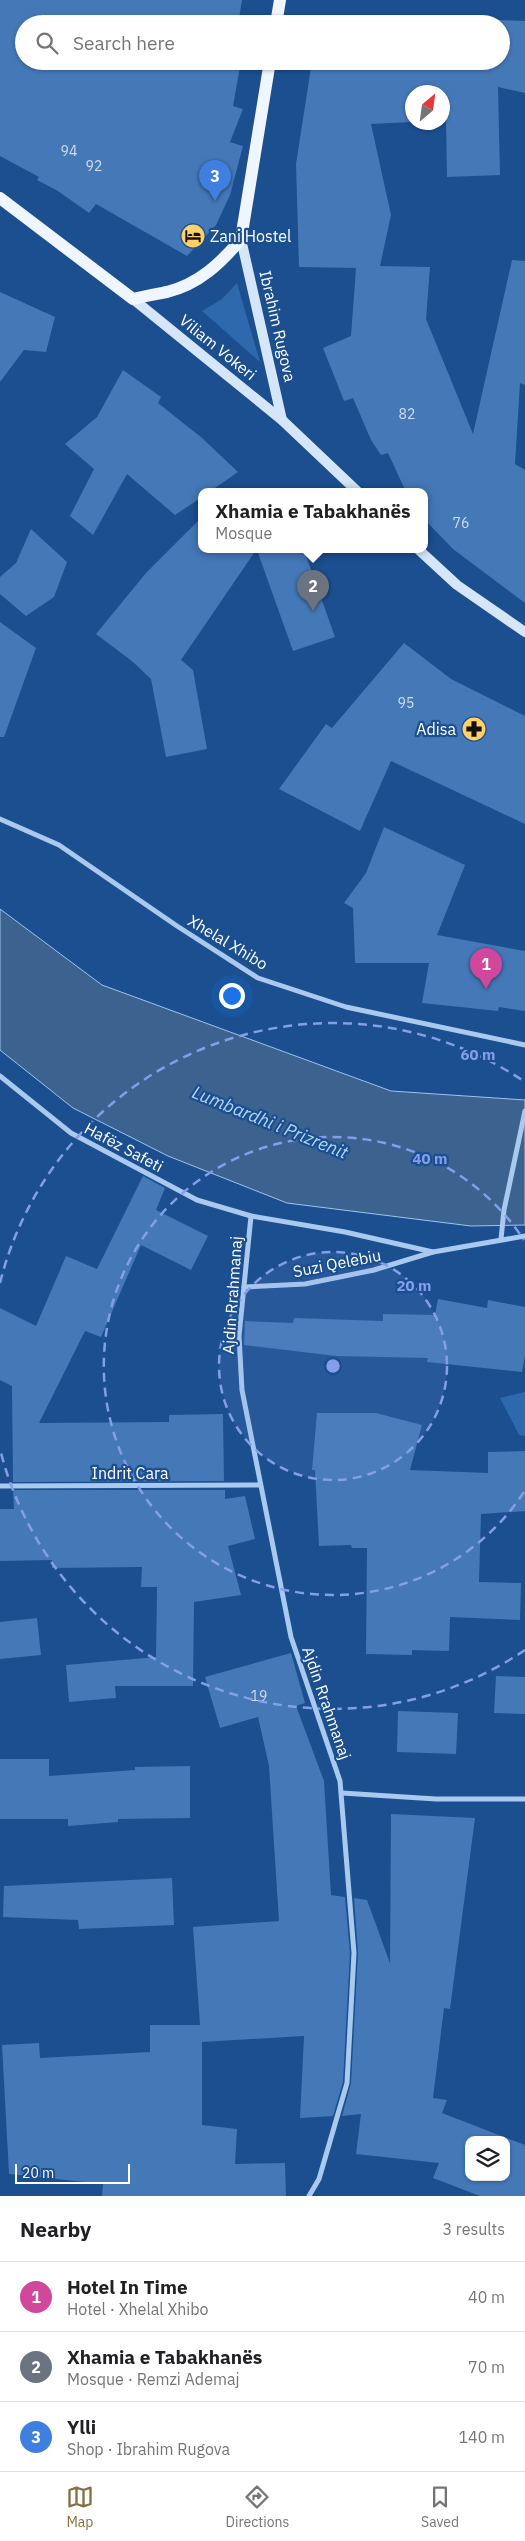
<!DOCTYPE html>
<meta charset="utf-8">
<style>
:root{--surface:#fff;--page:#f2f2f2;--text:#202124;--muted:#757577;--line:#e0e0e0;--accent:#847042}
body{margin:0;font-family:"IBM Plex Sans",sans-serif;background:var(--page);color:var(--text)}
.controls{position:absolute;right:15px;bottom:15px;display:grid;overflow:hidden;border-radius:10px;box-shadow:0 1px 4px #0004}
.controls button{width:45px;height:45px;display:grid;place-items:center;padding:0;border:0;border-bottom:1px solid var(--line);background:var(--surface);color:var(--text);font:25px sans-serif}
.compass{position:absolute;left:405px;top:85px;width:45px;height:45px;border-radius:50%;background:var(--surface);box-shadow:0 1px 4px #0004;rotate:29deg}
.scale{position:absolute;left:15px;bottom:12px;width:115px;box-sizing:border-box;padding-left:5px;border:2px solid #fff;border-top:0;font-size:14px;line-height:18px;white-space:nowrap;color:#fff;-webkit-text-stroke:4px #1b4f8f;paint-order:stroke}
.you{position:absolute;left:231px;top:995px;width:18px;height:18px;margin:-12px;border:4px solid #fff;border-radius:50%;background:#1a73e8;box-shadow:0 0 0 8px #1a73e833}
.badge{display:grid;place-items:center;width:32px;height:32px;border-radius:50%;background:var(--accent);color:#fff;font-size:16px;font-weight:700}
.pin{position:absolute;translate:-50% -41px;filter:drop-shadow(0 1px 2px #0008)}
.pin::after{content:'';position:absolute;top:26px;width:18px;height:15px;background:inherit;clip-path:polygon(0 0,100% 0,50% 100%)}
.popup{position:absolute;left:198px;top:488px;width:230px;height:65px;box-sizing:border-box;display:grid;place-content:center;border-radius:10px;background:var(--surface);filter:drop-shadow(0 1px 4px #0005);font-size:16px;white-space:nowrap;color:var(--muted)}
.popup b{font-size:19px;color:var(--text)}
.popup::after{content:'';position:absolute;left:50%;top:100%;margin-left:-10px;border:10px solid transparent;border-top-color:var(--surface)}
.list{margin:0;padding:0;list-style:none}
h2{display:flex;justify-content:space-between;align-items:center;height:65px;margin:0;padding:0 20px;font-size:21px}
h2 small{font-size:16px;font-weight:400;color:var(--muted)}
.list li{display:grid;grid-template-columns:32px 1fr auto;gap:15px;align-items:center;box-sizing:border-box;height:70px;padding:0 20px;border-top:1px solid var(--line)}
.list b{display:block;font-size:19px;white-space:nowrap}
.list p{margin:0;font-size:16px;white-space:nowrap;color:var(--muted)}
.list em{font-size:16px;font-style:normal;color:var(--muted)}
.icon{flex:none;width:28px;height:28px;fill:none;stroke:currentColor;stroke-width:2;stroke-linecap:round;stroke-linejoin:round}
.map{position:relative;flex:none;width:525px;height:2196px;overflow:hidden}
.search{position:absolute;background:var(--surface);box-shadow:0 1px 4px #0004;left:15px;right:15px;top:15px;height:55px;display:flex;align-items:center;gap:12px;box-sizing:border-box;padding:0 18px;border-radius:28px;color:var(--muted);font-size:19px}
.sheet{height:275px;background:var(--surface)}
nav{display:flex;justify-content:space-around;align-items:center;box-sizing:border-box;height:70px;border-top:1px solid var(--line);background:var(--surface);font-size:14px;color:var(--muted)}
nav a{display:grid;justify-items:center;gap:2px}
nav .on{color:var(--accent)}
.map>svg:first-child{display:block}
.green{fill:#2e69ad}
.water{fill:#3c6290;stroke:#9cc4f0}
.building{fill:#4478b7;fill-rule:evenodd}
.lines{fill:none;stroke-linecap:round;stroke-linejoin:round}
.street{stroke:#a9c9ee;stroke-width:5}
.secondary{stroke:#d6e6fa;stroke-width:10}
.primary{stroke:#f0f6ff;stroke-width:12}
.ring{fill:none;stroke:#839eea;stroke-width:2.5;stroke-dasharray:9 6}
.labels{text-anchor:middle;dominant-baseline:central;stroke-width:4.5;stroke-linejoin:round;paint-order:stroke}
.number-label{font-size:14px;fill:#d0dded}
.poi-label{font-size:16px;fill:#fff;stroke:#1b4f8f;text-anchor:start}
.street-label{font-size:16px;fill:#fff;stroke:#1b4f8f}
.water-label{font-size:18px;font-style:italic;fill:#b5d3f5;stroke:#1b4f8f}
.centre{fill:#839eea;stroke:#1b4f8f;stroke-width:2.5}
.ring-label{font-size:15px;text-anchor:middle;font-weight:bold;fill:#839eea;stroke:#1b4f8f;stroke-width:4.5;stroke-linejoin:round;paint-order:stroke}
</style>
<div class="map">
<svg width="525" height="2196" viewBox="0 0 525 2196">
<rect width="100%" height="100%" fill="#1b4f8f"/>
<g class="green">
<polygon points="237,283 260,362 202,311 222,299"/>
<polygon points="525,1392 525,1436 519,1435 500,1398"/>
</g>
<polygon class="water" points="0,909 102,985 391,1091 525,1100 525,1225 471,1226 287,1203 168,1156 73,1108 0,1050"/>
<g class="building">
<polygon points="0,0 242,0 238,24 24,24 24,61 241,61 233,106 243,109 230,142 243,146 230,195 216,225 187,256 96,204 89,213 58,191 37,180 39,177 0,156"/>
<polygon points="498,20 525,21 525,93 498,87 500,175 447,177 446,120 442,121 442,92 412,92 412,122 371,124 391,215 380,266 430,267 426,319 473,434 512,260 525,261 525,385 520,383 515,464 525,470 525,603 453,549 424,519 424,492 406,492 388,453 381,455 371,440 353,398 344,401 323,348 351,336 356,268 299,267 296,164 312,61 501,61 501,24 497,24"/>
<polygon points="0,292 55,317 46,352 24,350 0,382"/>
<polygon points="123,370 161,397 158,403 202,438 238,472 209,492 202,492 202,497 175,515 127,474 93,535 70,516 94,469 65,444 97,417"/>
<polygon points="202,517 202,550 256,550 181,660 193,670 207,749 166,757 151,679 133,662 96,634 146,573"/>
<polygon points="31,529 67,562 54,597 26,616 0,594 0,577 16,563"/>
<polygon points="257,550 304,550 335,637 293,651"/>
<polygon points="0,622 36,648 4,737 0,737"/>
<polygon points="404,643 451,679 525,716 525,824 391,761 360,831 279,789 326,724 332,728"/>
<polygon points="384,827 465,865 437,935 525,951 525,1011 499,1007 498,1011 422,1003 429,963 355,963 353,908 344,903 366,873"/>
<polygon points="143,1176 165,1188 156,1210 208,1236 191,1270 141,1245 101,1337 85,1331 39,1423 169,1422 169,1415 223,1414 224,1481 13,1482 12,1386 0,1380 0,1308 36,1326 66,1256 97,1269"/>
<polygon points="438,1299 487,1308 488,1300 525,1307 525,1355 522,1372 427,1362 428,1358 336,1356 244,1345 245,1321 293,1323 294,1318 383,1321 383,1314 435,1315"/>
<polygon points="227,1320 236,1321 235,1344 225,1343"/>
<polygon points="317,1413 376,1413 422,1425 410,1470 488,1473 488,1452 525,1451 525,1511 481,1514 479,1582 521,1583 520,1620 450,1617 449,1651 412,1650 412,1655 366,1654 367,1548 352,1548 351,1545 319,1546 315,1470 312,1470"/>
<polygon points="13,1490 225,1490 225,1499 245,1496 255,1539 228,1546 241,1595 194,1602 193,1686 115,1686 116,1698 69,1702 66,1665 156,1657 157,1587 141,1587 142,1567 52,1568 52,1560 0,1561 0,1509 14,1509"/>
<polygon points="37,1618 41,1655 0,1659 0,1622"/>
<polygon points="291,1653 305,1703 296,1706 324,1781 331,1895 345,1897 350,1953 343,2082 333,2116 300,2118 304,2036 202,2042 202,2125 237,2129 235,2164 285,2163 286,2196 102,2196 103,2184 9,2174 2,2045 39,2043 40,2058 150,2052 150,2025 200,2025 193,1927 279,1921 269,1766 258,1717 220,1728 205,1677"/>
<polygon points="496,1676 525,1677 525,1714 494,1713"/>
<polygon points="398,1711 458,1713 456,1754 397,1752"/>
<polygon points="0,1759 49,1759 49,1776 135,1770 135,1767 190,1766 190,1818 118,1819 118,1822 68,1826 68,1819 0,1819"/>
<path d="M391 1814 475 1818 450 2009 444 2008 433 2098 447 2100 442 2113 525 2145V2196H480L433 2178 439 2163 356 2154 361 2114 342 2116 351 2083 358 1953 354 1898 367 1900 390 1963ZM469 2140H506V2177H469Z"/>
<polygon points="172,1878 174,1925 79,1929 78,1920 3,1917 4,1886"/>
</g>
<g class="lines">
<g class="street">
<polyline points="0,819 59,845 177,926 258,978 346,1007 525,1045"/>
<polyline points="0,1076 71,1133 197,1200 251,1216 345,1232 433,1252"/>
<polyline points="251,1216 239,1336 242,1390 291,1637 340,1781 354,1953 347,2083 319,2179 309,2196"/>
<polyline points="501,1239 504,1210 525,1111"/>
<polyline points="244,1287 305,1284 374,1270 433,1252 525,1236"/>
<polyline points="0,1486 259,1485"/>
<polyline points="342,1793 436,1799 525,1799"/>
</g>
<g class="secondary">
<polyline points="241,239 282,420"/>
<polyline points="133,299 282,420 358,492"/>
<polyline points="419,550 457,585 525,632"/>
</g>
<g class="primary">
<polyline points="276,24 280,0"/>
<path d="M0 198 133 299C144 296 156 294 167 292 199 284 221 263 241 239L270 61"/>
</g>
</g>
<circle cx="333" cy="1366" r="114" fill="#839eea" fill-opacity=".12"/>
<g class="ring">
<circle cx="333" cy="1366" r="114"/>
<path d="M524 1492A229 229 0 1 1 524 1240"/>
<path d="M525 1650A343 343 0 0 1 0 1449M0 1283A343 343 0 0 1 525 1082"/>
</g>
<defs>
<symbol id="hotel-disc" viewBox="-11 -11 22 22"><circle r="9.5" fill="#ffd166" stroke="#1b4f8f"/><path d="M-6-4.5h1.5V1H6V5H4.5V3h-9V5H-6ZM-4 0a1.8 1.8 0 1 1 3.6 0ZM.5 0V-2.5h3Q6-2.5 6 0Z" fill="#111"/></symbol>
<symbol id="pharmacy-disc" viewBox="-11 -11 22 22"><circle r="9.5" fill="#ffd166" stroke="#1b4f8f"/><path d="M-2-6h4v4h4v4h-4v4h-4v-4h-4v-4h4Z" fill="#111"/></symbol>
</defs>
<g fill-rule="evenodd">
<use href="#hotel-disc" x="179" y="222" width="28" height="28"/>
<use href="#pharmacy-disc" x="460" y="715" width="28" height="28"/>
</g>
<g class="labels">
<g class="number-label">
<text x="69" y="151">94</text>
<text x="94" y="166">92</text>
<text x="407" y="414">82</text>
<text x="461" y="523">76</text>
<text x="406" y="703">95</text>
<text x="259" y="1696">19</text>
</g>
<g class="poi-label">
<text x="210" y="236">Zani Hostel</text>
<text x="456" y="729" text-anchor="end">Adisa</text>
</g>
<g class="street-label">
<text transform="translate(278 326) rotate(77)">Ibrahim Rugova</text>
<text transform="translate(218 347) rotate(39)">Viliam Vokeri</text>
<text transform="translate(228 942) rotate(31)">Xhelal Xhibo</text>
<text transform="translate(124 1147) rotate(28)">Hafëz Safeti</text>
<text transform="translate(337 1263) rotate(-11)">Suzi Qelebiu</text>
<text transform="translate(232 1295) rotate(-86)">Ajdin Rrahmanaj</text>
<text x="130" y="1473">Indrit Cara</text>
<text transform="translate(327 1703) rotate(71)">Ajdin Rrahmanaj</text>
</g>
<g class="water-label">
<text transform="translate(270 1122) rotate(22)">Lumbardhi i Prizrenit</text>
</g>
</g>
<circle cx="333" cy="1366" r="8" class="centre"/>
<g class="ring-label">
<text x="478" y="1060">60 m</text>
<text x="430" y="1164">40 m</text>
<text x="414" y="1291">20 m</text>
</g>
</svg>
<div class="controls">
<button><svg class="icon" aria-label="layers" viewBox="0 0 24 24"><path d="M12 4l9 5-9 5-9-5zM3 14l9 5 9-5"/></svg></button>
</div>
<svg class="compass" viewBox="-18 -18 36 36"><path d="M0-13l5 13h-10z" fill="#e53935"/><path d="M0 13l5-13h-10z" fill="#757577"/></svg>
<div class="scale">20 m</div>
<div class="you"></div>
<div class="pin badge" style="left:486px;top:989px;background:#d1479c">1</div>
<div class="pin badge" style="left:313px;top:611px;background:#6b7280">2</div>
<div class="popup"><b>Xhamia e Tabakhanës</b>Mosque</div>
<div class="pin badge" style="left:215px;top:201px;background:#3f7fe0">3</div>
<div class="search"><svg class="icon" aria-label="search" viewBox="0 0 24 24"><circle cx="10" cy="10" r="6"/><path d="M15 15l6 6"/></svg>Search here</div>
</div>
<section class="sheet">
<h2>Nearby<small>3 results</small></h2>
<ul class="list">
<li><span class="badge" style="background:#d1479c">1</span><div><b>Hotel In Time</b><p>Hotel · Xhelal Xhibo</p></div><em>40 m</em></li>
<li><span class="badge" style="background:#6b7280">2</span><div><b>Xhamia e Tabakhanës</b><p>Mosque · Remzi Ademaj</p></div><em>70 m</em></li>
<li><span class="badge" style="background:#3f7fe0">3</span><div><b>Ylli</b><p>Shop · Ibrahim Rugova</p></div><em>140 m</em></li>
</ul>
</section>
<nav>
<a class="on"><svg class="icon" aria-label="map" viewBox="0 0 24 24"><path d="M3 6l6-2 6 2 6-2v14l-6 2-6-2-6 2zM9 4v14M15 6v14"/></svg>Map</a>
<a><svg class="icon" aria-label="directions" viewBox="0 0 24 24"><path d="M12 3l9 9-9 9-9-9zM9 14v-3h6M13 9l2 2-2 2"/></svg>Directions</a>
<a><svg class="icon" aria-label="saved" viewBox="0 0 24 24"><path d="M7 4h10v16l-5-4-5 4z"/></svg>Saved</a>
</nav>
